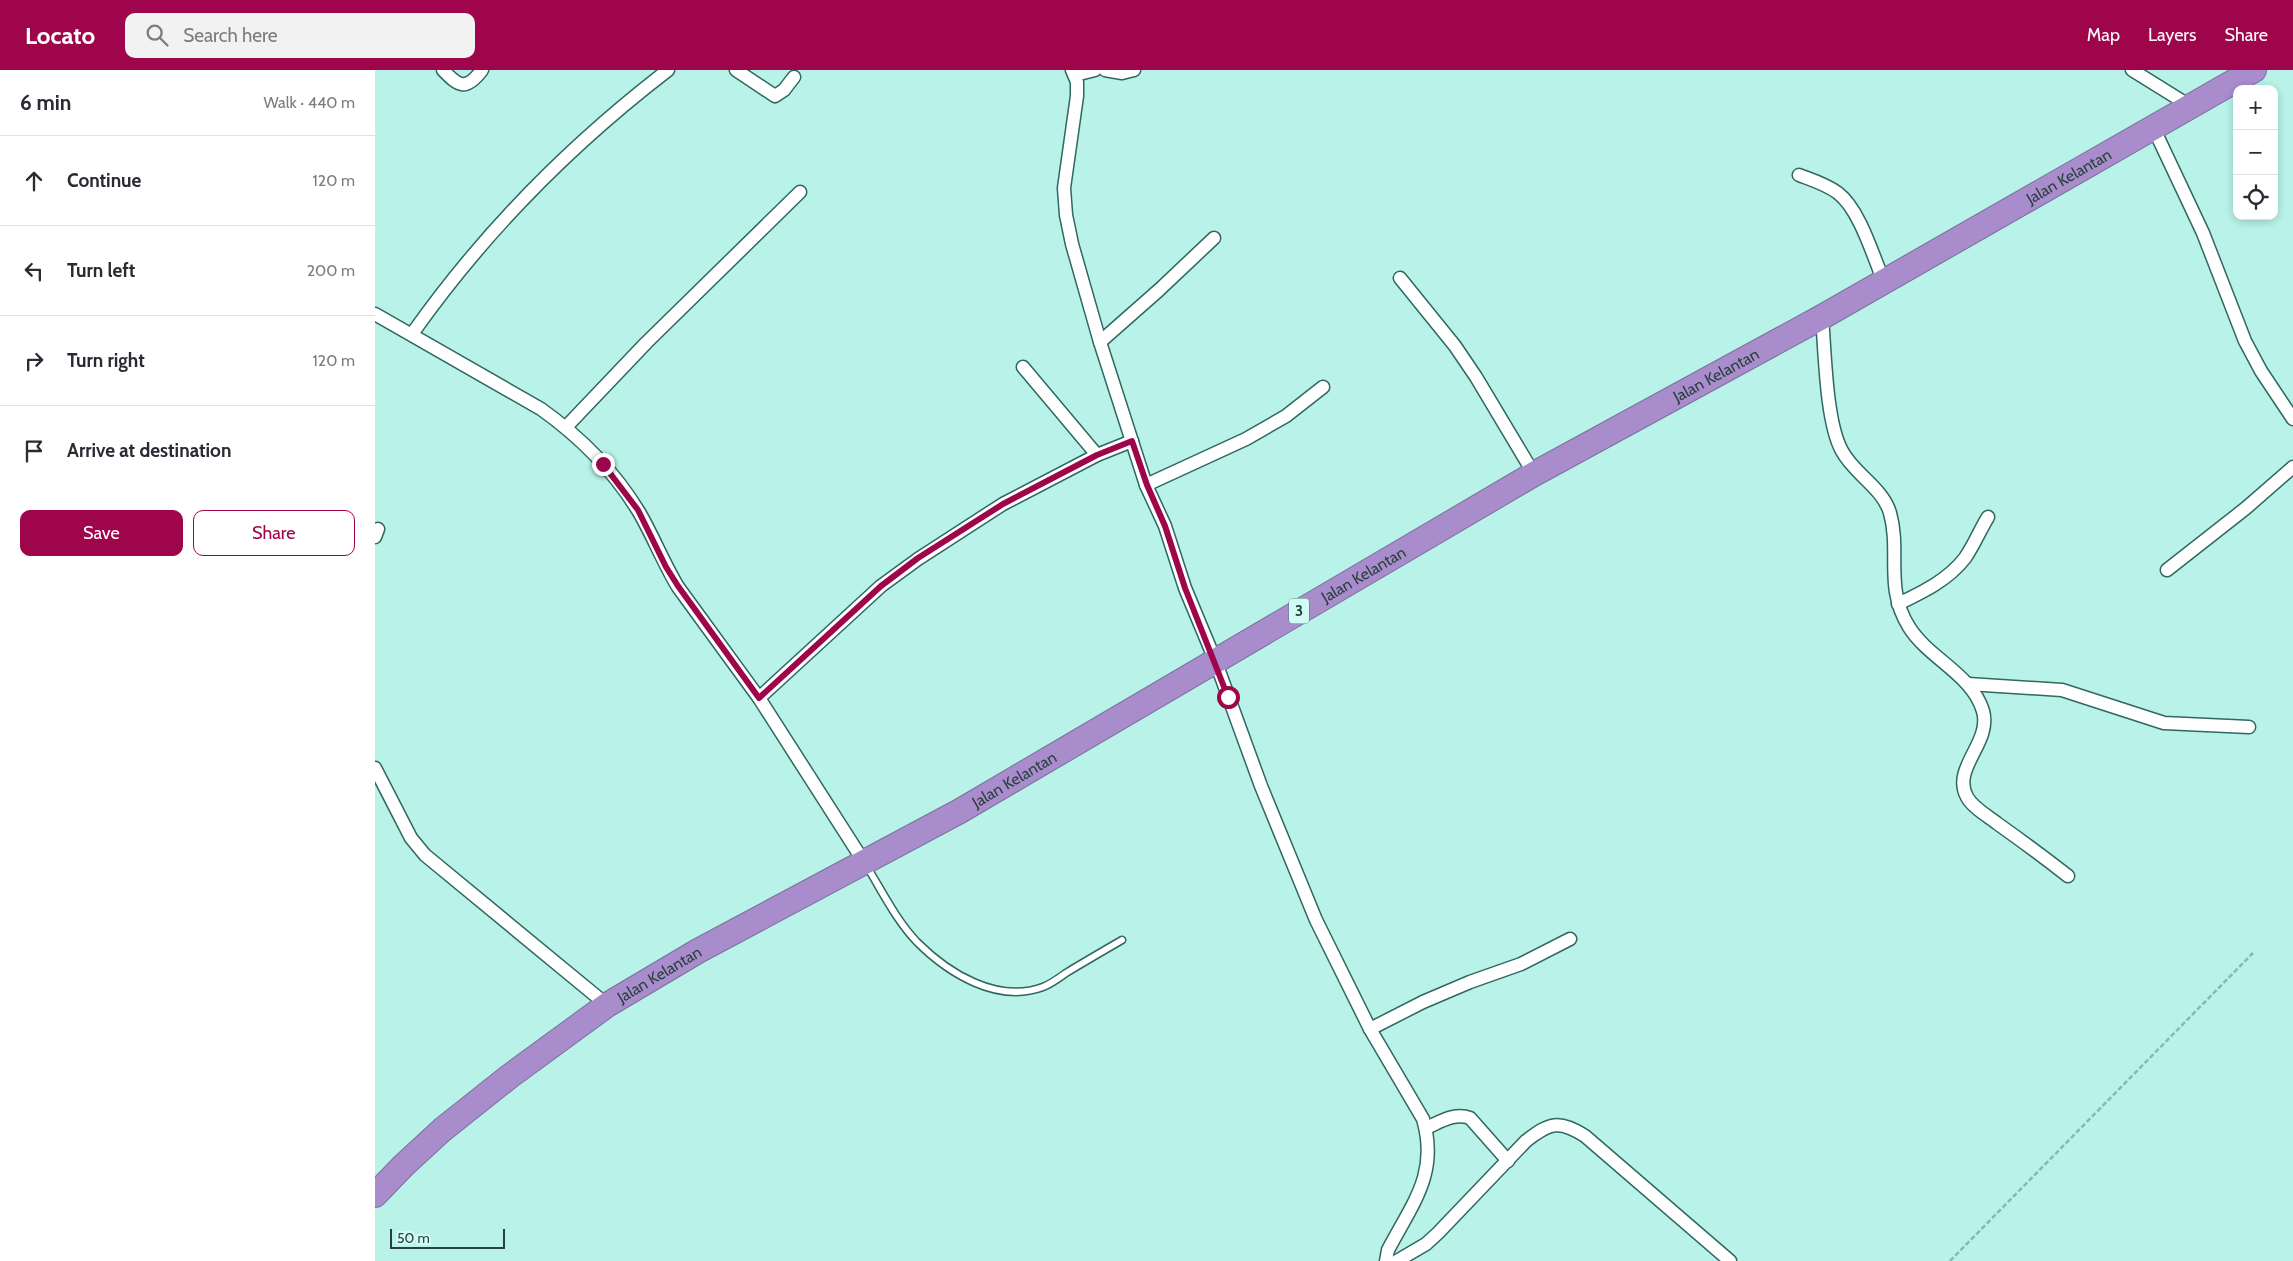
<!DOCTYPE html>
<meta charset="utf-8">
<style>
:root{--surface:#fff;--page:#f2f2f3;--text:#2b2b33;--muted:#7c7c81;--line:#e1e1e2;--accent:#9f054b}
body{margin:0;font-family:Cabin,sans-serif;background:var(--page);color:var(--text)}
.controls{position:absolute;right:15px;top:15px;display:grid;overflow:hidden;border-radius:10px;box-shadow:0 2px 8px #0003}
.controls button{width:45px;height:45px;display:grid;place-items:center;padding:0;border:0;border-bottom:1px solid var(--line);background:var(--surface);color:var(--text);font:25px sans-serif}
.scale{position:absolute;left:15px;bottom:12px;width:115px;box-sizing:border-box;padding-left:5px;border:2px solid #28403c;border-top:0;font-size:14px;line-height:18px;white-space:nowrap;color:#28403c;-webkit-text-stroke:4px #cffcf5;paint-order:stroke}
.stop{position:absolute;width:15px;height:15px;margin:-11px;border:4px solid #9f054b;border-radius:50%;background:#fff}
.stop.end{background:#9f054b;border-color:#fff;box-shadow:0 1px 5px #0008}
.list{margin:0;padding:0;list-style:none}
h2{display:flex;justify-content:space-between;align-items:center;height:65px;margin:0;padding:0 20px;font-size:21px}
h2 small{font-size:16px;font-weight:400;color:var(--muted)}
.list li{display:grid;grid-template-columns:32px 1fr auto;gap:15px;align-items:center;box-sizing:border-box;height:90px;padding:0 20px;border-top:1px solid var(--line)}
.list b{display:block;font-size:19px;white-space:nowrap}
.list em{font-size:16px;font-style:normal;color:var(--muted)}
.actions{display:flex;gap:10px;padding:15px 20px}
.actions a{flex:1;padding:11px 0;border:1px solid var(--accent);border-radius:10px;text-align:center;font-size:18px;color:var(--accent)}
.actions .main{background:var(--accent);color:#fff}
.icon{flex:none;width:28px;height:28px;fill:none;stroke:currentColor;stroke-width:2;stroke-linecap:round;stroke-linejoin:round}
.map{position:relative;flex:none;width:1918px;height:1191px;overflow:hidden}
header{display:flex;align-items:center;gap:30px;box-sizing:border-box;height:70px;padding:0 25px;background:var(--accent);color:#fff}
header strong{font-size:24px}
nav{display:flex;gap:28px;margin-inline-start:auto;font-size:18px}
.search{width:350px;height:45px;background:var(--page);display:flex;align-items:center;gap:12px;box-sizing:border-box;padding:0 18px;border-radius:10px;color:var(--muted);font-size:19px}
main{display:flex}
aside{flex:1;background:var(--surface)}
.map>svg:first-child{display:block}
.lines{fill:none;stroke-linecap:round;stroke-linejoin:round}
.lane-casing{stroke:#306760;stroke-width:9}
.street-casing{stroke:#306760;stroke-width:15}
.highway-casing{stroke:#7b719a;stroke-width:26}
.path{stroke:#89b8b1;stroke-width:2.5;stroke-dasharray:5 2.5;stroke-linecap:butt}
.lane{stroke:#fff;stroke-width:6}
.street{stroke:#fff;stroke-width:12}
.highway{stroke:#a88ccc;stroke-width:24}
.route{stroke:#9f054b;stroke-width:6}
.labels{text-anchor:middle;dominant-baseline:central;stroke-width:5;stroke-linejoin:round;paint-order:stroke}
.shield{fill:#cffcf5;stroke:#5a7874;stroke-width:1}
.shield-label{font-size:15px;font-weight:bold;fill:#28403c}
.street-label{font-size:16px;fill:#28403c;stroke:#cffcf5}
</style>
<header>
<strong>Locato</strong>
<div class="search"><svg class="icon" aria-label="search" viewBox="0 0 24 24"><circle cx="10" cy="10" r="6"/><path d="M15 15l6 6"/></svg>Search here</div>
<nav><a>Map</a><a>Layers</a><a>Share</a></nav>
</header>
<main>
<aside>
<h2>6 min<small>Walk · 440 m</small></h2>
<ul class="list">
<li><svg class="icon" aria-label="ahead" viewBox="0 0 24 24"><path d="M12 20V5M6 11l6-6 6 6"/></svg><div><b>Continue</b></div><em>120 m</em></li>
<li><svg class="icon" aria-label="left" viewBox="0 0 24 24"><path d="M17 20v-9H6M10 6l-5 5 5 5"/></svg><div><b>Turn left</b></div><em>200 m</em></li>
<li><svg class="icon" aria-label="right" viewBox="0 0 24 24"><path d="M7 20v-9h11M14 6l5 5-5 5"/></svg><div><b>Turn right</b></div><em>120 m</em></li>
<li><svg class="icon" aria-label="arrive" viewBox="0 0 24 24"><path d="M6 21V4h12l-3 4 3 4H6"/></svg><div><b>Arrive at destination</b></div></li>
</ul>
<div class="actions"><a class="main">Save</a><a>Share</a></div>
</aside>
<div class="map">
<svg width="1918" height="1191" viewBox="0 0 1918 1191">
<rect width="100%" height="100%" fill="#b8f2e9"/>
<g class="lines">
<defs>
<path id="lane" d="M491 795C507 821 521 850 542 872 573 903 622 934 668 917 676 914 684 908 691 903 709 892 728 881 747 870"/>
<g id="street">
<path d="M68 0C84 17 91 21 107 0"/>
<polyline points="361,0 400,26 409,20 419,7"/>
<path d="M697 0 702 12V26L689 118 691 145 697 174 725 272 771 415 790 456 810 518 840 590 886 716 941 850 995 959 1048 1049C1064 1104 1037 1134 1013 1180L1011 1191"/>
<polyline points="730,0 747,3 759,0"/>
<polyline points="1757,0 1815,36"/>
<polyline points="700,5 720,0"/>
<polyline points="1779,59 1828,163 1870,271 1886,301 1918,349"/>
<path d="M1424 105C1437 110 1451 114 1463 123 1485 140 1498 186 1509 212"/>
<polyline points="1025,208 1080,276 1101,307 1159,404"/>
<path d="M0 244 166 339C204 366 239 401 264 442 278 466 288 492 303 517L384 628 489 792"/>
<path d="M1447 247C1450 282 1451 353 1467 381 1479 404 1508 418 1515 443 1526 482 1509 517 1534 557 1554 589 1597 604 1608 641 1617 673 1576 698 1592 727 1598 738 1613 746 1623 754 1647 771 1670 788 1693 806"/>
<path d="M37 264C109 162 194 76 293 0"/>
<polyline points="725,272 784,220 839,168"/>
<polyline points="648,297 722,385"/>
<polyline points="191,357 271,273 425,122"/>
<polyline points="771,415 871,369 911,346 948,317"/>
<polyline points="0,467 3,459"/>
<polyline points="1792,500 1871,438 1918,397"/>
<path d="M1523 534C1548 522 1573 510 1590 488 1599 475 1605 460 1613 447"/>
<polyline points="1593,614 1687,620 1789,653 1874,657"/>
<polyline points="384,628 506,516 543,489 628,434 722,385 757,371"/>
<polyline points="0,698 36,768 50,785 232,935"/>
<polyline points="995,959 1048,932 1095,912 1146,894 1195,869"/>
<path d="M1051 1058C1065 1052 1080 1042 1095 1048L1133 1091"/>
<path d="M1022 1191 1051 1174 1063 1163 1151 1071C1174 1053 1184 1049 1210 1066L1355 1191"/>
</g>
<g id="highway">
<path id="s1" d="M0 1125 29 1095 67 1060 135 1006 232 935 323 881 585 741 1159 404 1447 247 1879 0"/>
</g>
</defs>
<use href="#lane" class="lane-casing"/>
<use href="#street" class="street-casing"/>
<use href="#highway" class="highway-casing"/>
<polyline class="path" points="1575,1191 1878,883"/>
<use href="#lane" class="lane"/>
<use href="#street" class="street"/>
<use href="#highway" class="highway"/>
</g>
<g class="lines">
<polyline class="route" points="228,394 263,440 291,497 303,516 384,628 506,516 543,488 628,434 722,385 757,371 772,415 790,456 810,518 853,627"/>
</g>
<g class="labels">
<rect class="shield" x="914" y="528.5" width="20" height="25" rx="4"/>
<g class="shield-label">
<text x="924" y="541">3</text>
</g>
<g class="street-label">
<text stroke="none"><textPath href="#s1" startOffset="1981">Jalan Kelantan</textPath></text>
<text stroke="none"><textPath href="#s1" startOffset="1576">Jalan Kelantan</textPath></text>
<text stroke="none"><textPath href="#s1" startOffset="1171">Jalan Kelantan</textPath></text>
<text stroke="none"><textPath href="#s1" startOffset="766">Jalan Kelantan</textPath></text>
<text stroke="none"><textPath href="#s1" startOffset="361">Jalan Kelantan</textPath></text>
</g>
</g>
</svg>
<div class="controls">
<button>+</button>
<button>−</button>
<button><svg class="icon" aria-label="locate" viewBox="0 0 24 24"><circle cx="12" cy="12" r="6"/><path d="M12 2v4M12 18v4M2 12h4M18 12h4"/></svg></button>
</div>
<div class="scale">50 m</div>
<div class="stop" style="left:853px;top:627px"></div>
<div class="stop end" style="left:228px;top:394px"></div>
</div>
</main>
